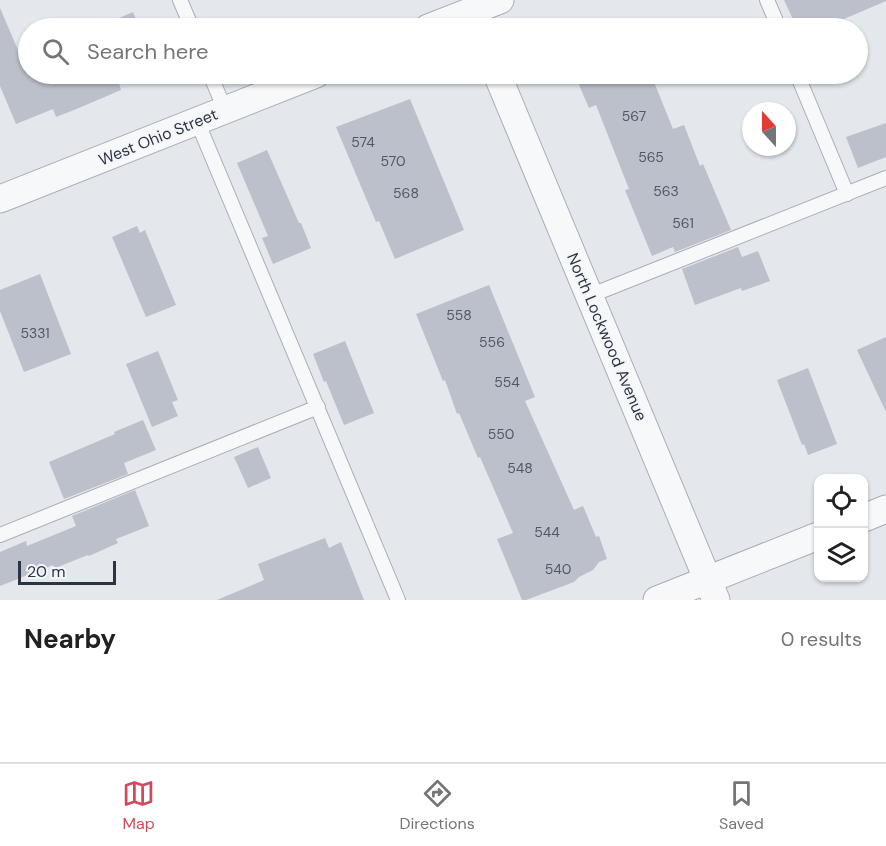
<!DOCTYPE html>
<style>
:root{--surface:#fff;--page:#f2f2f2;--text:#202124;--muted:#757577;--line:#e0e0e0;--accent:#d1495b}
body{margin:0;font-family:"DM Sans",sans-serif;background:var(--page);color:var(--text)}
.controls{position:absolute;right:18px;bottom:18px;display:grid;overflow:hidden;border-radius:12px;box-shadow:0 2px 4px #0004}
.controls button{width:54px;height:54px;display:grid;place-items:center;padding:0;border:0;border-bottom:2px solid var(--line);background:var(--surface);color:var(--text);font:30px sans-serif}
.compass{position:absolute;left:742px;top:102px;width:54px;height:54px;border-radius:50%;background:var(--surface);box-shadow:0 2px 4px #0004;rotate:339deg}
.scale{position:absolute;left:18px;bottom:15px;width:98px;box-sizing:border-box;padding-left:6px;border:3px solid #2b3445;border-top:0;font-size:16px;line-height:21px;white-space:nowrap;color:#2b3445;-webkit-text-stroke:4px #f4f6f9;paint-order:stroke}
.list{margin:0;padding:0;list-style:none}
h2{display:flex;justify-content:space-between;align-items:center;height:78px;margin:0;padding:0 24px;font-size:26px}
h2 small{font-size:20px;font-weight:400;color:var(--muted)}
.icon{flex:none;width:33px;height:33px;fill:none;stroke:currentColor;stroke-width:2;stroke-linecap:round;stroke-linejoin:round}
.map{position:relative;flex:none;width:886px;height:600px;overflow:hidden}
.search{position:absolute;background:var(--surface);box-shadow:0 2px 4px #0004;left:18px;right:18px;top:18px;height:66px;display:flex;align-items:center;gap:15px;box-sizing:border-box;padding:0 21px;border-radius:33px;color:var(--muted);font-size:22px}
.sheet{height:162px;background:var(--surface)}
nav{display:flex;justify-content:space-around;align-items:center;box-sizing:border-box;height:84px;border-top:2px solid var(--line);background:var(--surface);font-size:16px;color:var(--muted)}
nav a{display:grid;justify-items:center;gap:3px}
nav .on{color:var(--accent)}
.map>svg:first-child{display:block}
.building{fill:#bbc0ca}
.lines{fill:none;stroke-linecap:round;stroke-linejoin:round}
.service-casing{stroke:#a9aeb7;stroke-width:16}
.minor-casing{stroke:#a9aeb7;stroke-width:29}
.service{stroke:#f7f8fa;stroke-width:14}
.minor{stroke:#f7f8fa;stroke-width:27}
.labels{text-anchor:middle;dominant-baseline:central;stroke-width:4.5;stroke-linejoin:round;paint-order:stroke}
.number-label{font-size:14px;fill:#4f5766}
.street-label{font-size:16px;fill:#2b3445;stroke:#f4f6f9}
</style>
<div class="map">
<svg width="886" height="600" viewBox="0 0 886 600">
<rect width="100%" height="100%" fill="#e4e7ec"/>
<g class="building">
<polygon points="784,0 886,0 886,1 823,28 797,28"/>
<polygon points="0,8 21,57 28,54 28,74 142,74 119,83 121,90 74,110 56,117 53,109 16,124 0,86"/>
<polygon points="133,12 140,28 92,28 96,28"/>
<polygon points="588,74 669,74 670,75 654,82 673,129 684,125 700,166 703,164 731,230 675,252 673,247 652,256 625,190 629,189 596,105 589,108 576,78"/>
<polygon points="410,99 464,230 395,259 379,221 376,222 336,127"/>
<polygon points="886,123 886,157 858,168 846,137"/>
<polygon points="267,150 299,223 301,223 311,248 273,264 262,238 268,236 237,163"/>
<polygon points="137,226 140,233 145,230 176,305 146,317 112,237"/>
<polygon points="738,247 742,257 758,251 770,281 742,291 741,288 695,305 682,269"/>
<polygon points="40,274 71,354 24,372 0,311 0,290"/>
<polygon points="489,285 535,397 525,401 574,510 583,506 596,537 599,536 607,559 599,562 593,570 579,577 574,582 526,600 522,600 497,539 513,533 480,457 478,458 459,413 457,414 445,380 443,381 416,314"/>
<polygon points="886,337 886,412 857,350"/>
<polygon points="345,341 374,413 344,425 326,381 324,382 313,354"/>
<polygon points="158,351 178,400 172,402 178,416 152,427 126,364"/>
<polygon points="808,368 837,444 808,455 804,444 802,445 777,380"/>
<polygon points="143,420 156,450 124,463 128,474 64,499 49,462 115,434 114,432"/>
<polygon points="258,447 271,478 248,488 234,457"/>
<polygon points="135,490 149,526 116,539 118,543 89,556 88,555 55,568 53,565 0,586 0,552 26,541 27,546 76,526 72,516"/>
<polygon points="325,538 329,548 341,542 364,600 217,600 264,580 258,564"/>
</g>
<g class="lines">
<defs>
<g id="service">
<polyline points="180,0 192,28"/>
<polyline points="767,0 779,28"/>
<polyline points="210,74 225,110"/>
<polyline points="797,74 847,194"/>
<polyline points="197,121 398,600"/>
<polyline points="589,296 886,178"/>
<polyline points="0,535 318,407"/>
</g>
<g id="minor">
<polyline points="428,28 500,0"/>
<polyline points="497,74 716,600"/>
<polyline points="0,199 316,74"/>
<polyline points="864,518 886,509"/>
<polyline points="657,600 818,536"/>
</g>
</defs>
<use href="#service" class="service-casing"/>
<use href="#minor" class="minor-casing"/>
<use href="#service" class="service"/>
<use href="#minor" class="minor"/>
</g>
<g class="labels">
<g class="number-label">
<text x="634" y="116">567</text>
<text x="363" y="142">574</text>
<text x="651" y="157">565</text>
<text x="393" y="161">570</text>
<text x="666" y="191">563</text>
<text x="406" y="193">568</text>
<text x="683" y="223">561</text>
<text x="459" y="315">558</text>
<text x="35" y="333">5331</text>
<text x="492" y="342">556</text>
<text x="507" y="382">554</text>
<text x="501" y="434">550</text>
<text x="520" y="468">548</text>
<text x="547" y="532">544</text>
<text x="558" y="569">540</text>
</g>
<g class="street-label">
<text transform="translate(158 137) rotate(-22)">West Ohio Street</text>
<text transform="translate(607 337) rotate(67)">North Lockwood Avenue</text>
</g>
</g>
</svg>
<div class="controls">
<button><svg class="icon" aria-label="locate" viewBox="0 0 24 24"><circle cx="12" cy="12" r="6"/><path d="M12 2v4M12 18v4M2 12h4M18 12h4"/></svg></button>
<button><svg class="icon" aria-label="layers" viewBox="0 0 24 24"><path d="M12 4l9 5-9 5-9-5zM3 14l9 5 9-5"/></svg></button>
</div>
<svg class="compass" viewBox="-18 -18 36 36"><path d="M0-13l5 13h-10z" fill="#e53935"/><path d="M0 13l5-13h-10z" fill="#757577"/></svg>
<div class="scale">20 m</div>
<div class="search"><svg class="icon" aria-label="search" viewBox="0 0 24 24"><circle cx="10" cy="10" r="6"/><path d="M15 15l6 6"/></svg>Search here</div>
</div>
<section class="sheet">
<h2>Nearby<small>0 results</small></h2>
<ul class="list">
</ul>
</section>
<nav>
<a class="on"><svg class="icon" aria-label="map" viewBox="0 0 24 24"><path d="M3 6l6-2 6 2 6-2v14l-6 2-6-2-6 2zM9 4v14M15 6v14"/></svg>Map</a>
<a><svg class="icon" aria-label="directions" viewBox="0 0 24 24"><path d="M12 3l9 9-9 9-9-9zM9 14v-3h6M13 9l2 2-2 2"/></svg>Directions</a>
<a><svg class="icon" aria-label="saved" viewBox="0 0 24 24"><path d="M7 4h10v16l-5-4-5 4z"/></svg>Saved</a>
</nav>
